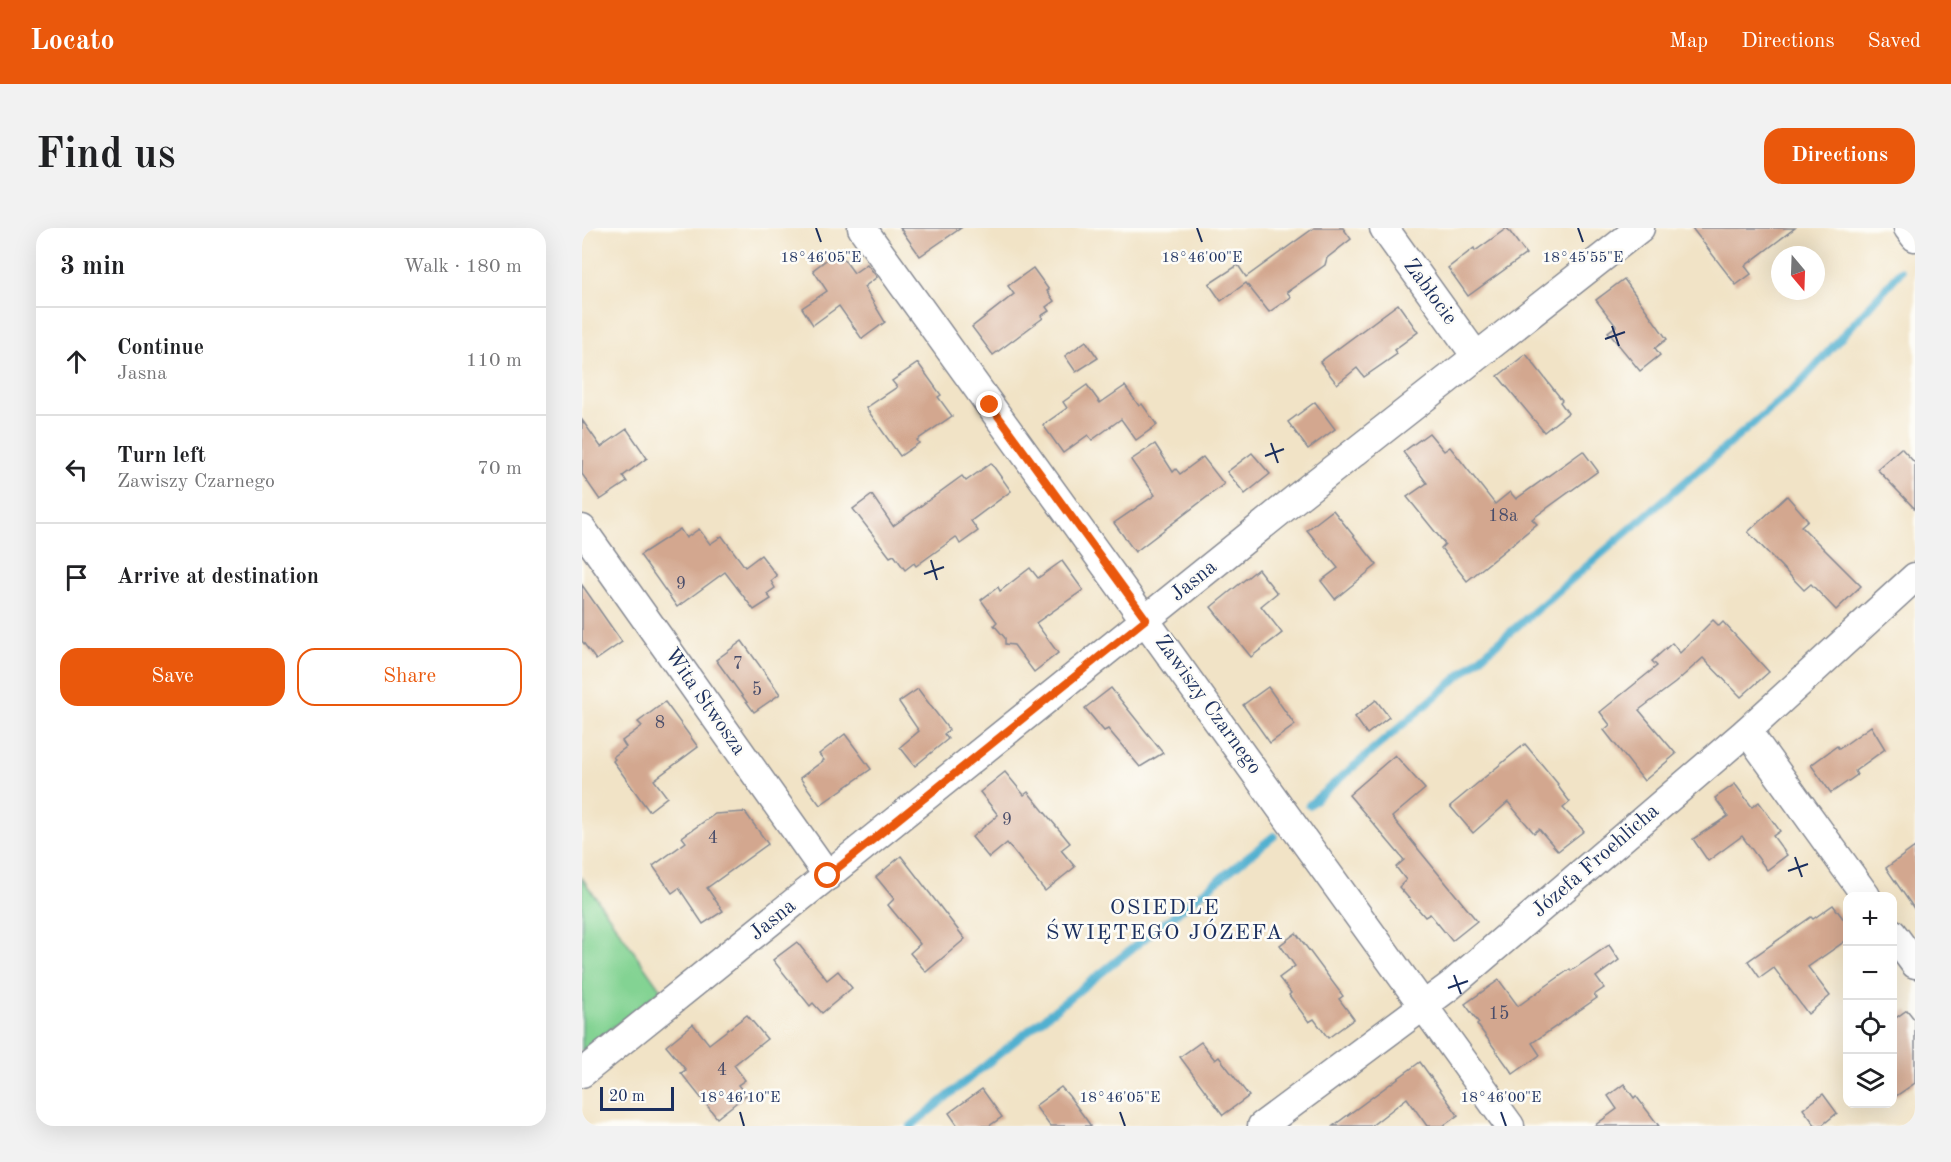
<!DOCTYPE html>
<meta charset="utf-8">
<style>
:root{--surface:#fff;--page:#f2f2f2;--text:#202124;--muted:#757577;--line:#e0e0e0;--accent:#ea580c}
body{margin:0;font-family:"Old Standard TT",serif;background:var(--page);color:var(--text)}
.controls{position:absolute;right:18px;bottom:18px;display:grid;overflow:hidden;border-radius:12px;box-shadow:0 6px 24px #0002}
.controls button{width:54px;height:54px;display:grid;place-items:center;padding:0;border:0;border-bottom:2px solid var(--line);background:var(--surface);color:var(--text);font:30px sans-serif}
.compass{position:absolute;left:1189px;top:18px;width:54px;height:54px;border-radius:50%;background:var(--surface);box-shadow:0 6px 24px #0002;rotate:161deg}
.scale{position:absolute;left:18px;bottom:15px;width:74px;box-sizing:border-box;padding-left:6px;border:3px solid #1b2f5e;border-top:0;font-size:16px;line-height:21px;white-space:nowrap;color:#1b2f5e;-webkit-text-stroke:4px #fdfcf7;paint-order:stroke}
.stop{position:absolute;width:18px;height:18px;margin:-14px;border:4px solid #ea580c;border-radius:50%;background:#fff}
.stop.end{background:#ea580c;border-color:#fff;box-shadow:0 2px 6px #0008}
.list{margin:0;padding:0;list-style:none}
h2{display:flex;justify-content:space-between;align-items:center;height:78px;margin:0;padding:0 24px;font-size:26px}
h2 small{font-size:20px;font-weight:400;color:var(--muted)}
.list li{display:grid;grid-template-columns:39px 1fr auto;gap:18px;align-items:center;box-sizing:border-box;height:108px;padding:0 24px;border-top:2px solid var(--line)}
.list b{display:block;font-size:22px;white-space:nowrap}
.list p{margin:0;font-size:20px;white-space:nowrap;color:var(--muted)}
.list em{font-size:20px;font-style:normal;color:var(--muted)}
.actions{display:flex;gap:12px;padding:18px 24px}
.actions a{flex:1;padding:14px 0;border:2px solid var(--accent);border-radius:18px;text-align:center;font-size:21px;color:var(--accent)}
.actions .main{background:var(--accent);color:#fff}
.icon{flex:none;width:33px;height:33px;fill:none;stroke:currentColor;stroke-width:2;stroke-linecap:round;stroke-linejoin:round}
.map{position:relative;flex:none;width:1333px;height:898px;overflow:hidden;border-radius:18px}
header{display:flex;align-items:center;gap:36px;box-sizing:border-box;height:84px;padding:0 30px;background:var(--accent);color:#fff}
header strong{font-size:28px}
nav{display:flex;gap:33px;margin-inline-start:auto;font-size:21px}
.intro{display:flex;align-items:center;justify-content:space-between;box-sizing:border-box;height:144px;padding:0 36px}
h1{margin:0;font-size:42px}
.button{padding:15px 27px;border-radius:18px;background:var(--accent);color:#fff;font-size:21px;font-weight:700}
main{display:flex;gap:36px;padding:0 36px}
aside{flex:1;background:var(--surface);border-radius:18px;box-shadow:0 6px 24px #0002}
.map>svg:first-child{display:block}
.green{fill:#83d393;stroke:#4f8178;stroke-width:1.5}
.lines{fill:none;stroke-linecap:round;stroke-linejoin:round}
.stream{stroke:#51b0d0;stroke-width:8}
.building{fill:#d3a78f}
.street-casing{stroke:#868992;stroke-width:31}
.street{stroke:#fff;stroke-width:28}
.route{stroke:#ea580c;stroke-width:8}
.ticks{fill:none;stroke:#1b2f5e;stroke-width:2}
.labels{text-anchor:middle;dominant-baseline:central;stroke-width:5;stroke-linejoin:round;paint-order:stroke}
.number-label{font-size:18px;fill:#494d6a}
.street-label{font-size:21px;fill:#1b2f5e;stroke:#fdfcf7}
.neighbourhood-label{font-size:22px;letter-spacing:1.5px;fill:#1b2f5e;stroke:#fdfcf7}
.ticks-label{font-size:15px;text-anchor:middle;fill:#1b2f5e;stroke:#fdfcf7;stroke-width:5;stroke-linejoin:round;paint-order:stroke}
</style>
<header>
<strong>Locato</strong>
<nav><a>Map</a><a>Directions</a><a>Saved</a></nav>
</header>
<div class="intro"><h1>Find us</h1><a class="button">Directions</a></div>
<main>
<aside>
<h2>3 min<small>Walk · 180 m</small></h2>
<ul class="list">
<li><svg class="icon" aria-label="ahead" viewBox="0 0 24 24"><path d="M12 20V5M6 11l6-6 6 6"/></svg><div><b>Continue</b><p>Jasna</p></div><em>110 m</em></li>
<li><svg class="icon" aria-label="left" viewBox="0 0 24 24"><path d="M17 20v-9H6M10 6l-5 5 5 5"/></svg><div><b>Turn left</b><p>Zawiszy Czarnego</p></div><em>70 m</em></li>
<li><svg class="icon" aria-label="arrive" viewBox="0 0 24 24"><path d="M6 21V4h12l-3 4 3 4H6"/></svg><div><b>Arrive at destination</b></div></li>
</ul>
<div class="actions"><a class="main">Save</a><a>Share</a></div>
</aside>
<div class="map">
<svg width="1333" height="898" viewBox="0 0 1333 898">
<rect width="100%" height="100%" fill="#fdfcf7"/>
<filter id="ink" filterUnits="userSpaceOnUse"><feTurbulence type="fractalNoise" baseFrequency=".0167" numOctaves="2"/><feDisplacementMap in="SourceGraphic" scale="12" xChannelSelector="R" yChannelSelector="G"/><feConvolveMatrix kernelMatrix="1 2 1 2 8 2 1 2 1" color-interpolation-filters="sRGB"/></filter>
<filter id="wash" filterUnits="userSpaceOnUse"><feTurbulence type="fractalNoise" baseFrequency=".008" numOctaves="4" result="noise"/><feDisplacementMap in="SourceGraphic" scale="24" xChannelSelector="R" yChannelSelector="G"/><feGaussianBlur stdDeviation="1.35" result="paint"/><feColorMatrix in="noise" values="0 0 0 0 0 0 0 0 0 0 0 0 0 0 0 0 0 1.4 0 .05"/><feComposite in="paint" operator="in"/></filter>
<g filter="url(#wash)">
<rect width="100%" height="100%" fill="#f1e3c6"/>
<polygon class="green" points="0,650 79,762 0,823"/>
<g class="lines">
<g class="stream">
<polyline points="727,577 1217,156 1319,43"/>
<polyline points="329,898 427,818 692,608"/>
</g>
</g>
<g id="blocks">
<g class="building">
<polygon points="318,0 379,0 338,28"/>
<polygon points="732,0 761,0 769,11 745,30 743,37 705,64 709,69 687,84 664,55 639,73 627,56 656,37 664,49"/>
<polygon points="925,0 944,26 886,68 866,40 892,20 893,23"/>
<polygon points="1110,0 1213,0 1163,38 1169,46 1154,57"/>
<polygon points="256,23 272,45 285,36 295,49 282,59 303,94 280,111 257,78 231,97 220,80 245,63 231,42"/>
<polygon points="451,40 467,62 465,63 472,73 464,79 467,83 459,88 461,90 411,127 390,99 432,66 426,58"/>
<polygon points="1042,51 1085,111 1073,120 1078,127 1058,143 1026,104 1034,98 1014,72"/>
<polygon points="816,76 836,104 812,122 815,126 782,149 775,140 755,156 738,134"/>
<polygon points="504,113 516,130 494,144 483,128"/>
<polygon points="944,126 980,172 978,174 986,185 962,204 916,148"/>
<polygon points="336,135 359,167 356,169 370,188 335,212 337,215 318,228 284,180 315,159 310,153"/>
<polygon points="505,157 518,175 543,158 557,178 560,176 575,197 554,212 539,191 510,212 506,207 481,225 461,197 485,180 481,174"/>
<polygon points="733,174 753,201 726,221 706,194"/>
<polygon points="0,192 19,219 45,201 65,230 41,248 45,254 18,272 0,246"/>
<polygon points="847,205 862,223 868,219 913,276 928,264 934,271 1001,223 1016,243 950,291 955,296 885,353 859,320 863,316 825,269 845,255 821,224"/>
<polygon points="573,216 591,244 594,241 598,246 621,229 642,256 553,324 532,295 573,267 549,232"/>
<polygon points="1319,220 1333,235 1333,281 1295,241"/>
<polygon points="670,225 688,246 663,266 645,244"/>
<polygon points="409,235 429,263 389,293 396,303 378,316 374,309 334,338 332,335 323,342 312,327 308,329 271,281 290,267 311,298 380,248 384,253"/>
<polygon points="1205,268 1226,292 1219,298 1279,358 1254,382 1229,356 1222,362 1166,304"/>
<polygon points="751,282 795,337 753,371 739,353 756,340 725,302"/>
<polygon points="98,301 104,310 117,301 128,316 140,308 163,339 179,327 195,348 189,353 193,360 185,366 189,371 172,382 143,344 95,379 58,327"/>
<polygon points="480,333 501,362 454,395 476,425 452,444 432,417 423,416 423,410 412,397 415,394 399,372 416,359 418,363 448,340 456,350"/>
<polygon points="676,341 695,365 679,378 700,405 669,429 629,379"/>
<polygon points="0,357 40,414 14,432 0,413"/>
<polygon points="1131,392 1137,398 1141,394 1187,444 1159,469 1121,430 1093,455 1057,482 1094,526 1062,553 1022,502 1028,497 1018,484 1075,438 1070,433 1090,415 1098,425"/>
<polygon points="160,413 198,466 172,484 134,432"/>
<polygon points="686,459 713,497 688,515 661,477"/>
<polygon points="529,460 581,525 558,539 526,501 522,503 503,480"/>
<polygon points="336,461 367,502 362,506 366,511 333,538 318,519 337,503 317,474"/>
<polygon points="794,472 807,489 785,506 773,489"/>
<polygon points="83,474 116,519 72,552 85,569 67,583 31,533 33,531 31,529 44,519 40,513 60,498 56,494"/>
<polygon points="1289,498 1303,521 1273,543 1275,547 1249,565 1229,537 1255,518 1257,521"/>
<polygon points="263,506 289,541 238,577 218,550 242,532 237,526"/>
<polygon points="943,516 976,556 975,557 988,574 981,580 1002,603 976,623 957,601 952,605 926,574 891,605 868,578"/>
<polygon points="813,527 843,561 810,589 895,693 870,713 848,686 843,689 817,659 824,652 814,639 822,632 767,567"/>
<polygon points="423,544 442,567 446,564 488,615 479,622 493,639 463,663 425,615 407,630 390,609 416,587 398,564"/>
<polygon points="1153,556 1170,579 1177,574 1198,603 1191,608 1205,627 1185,642 1160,608 1126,633 1111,611 1146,588 1133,570"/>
<polygon points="163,584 186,616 125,660 141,683 121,696 97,660 90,665 71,638 104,614 100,609 133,586"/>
<polygon points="1333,619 1333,682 1304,640"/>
<polygon points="319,628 383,711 344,744 328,725 338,716 306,677 312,671 294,649"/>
<polygon points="1251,677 1266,697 1266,711 1226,739 1248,768 1226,786 1192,740 1178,750 1166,733 1229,689 1231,691"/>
<polygon points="714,705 761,768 757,771 772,791 746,810 732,791 727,794 707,767 709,765 697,750 713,738 698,717"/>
<polygon points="215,714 245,752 256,743 270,760 240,785 231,775 228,778 191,732"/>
<polygon points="1027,717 1037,732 1014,749 1022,760 1012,767 1015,770 950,815 958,827 931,846 895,796 897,795 883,776 917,752 936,778 988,741 989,743"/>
<polygon points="1325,782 1333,792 1333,855 1311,870 1311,792"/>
<polygon points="165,787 185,811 152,837 163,852 156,857 164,867 135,890 99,845 104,842 84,818 111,796 127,816"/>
<polygon points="619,814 633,832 637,829 667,868 641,887 598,829"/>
<polygon points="838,834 876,887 861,898 845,898 825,870 789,898 751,898"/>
<polygon points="1042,856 1052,870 1054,868 1077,898 1012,898 1035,881 1026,868"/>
<polygon points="479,859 487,868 509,898 468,898 453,878"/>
<polygon points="400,861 420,889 407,898 376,898 367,885"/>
<polygon points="1241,866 1255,885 1239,898 1234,898 1221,881"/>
</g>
</g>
</g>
<g filter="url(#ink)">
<use href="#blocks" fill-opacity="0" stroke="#868992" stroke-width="1.5"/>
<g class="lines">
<defs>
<g id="street">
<polyline points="280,0 928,898"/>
<polyline points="802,0 894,128"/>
<polyline points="1326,0 1333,9"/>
<polyline points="0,301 246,648"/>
<polyline points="1165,503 1284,668"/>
<polyline points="1310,705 1333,736"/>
<polyline points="0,845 717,268 1058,0"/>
<polyline points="680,898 868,758 1165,503 1333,349"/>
</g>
</defs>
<use href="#street" class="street-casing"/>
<use href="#street" class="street"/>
</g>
</g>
<g class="lines" filter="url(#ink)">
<polyline class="route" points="246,648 564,391 408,177"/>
</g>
<path class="ticks" d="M234 0 239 14M615 0 620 14M996 0 1001 14M1030 98 1037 118M1023 111 1043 104M689 215 696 235M683 228 702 221M349 332 355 352M342 346 362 339M1213 629 1220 649M1206 643 1226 636M872 747 879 766M866 760 886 753M158 884 162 898M538 884 543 898M919 884 924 898"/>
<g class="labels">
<g class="number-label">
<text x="921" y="288">18a</text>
<text x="99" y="356">9</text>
<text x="156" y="436">7</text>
<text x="175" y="462">5</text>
<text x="78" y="495">8</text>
<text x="425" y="592">9</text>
<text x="131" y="610">4</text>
<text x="917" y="786">15</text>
<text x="140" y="842">4</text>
</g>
<g class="street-label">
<text transform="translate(848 64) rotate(54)">Zabłocie</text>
<text transform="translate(612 353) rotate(-39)">Jasna</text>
<text transform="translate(123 474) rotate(55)">Wita Stwosza</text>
<text transform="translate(626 477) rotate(54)">Zawiszy Czarnego</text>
<text transform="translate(1014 633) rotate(-41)">Józefa Froehlicha</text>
<text transform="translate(191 692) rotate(-39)">Jasna</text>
</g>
<g class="neighbourhood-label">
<text x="583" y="680">OSIEDLE<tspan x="583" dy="25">ŚWIĘTEGO JÓZEFA</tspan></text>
</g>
</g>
<g class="ticks-label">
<text x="239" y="34">18°46'05"E</text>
<text x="620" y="34">18°46'00"E</text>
<text x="1001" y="34">18°45'55"E</text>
<text x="158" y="874">18°46'10"E</text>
<text x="538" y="874">18°46'05"E</text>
<text x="919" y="874">18°46'00"E</text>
</g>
</svg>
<div class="controls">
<button>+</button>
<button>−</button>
<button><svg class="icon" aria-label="locate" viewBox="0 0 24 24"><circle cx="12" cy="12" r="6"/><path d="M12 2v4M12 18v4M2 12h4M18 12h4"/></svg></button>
<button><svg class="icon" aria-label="layers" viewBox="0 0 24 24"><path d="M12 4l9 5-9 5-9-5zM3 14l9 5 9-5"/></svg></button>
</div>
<svg class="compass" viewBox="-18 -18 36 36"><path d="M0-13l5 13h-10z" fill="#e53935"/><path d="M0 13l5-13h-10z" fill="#757577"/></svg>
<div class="scale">20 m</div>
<div class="stop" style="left:246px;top:648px"></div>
<div class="stop end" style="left:408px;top:177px"></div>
</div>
</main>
